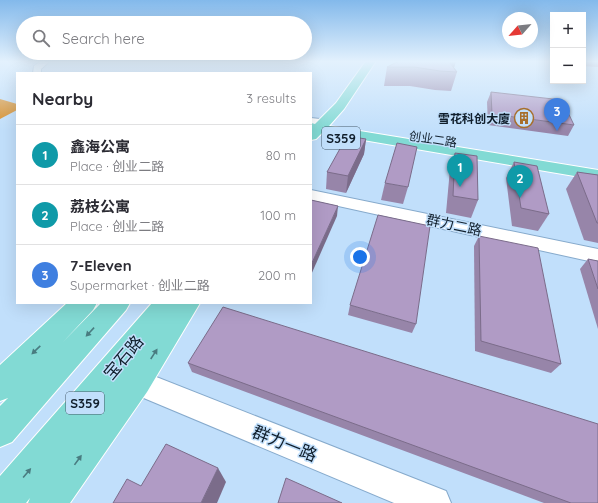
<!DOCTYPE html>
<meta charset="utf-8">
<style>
:root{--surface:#fff;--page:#f7f7f7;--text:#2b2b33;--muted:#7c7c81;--line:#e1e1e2;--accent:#a76f2c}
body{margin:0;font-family:Quicksand,"Noto Sans SC",sans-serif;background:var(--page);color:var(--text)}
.controls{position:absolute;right:12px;top:12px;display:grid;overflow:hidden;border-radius:0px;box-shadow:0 4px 16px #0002}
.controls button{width:36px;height:36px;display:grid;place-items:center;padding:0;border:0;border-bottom:1px solid var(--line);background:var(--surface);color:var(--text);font:20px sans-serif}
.compass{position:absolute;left:502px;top:12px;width:36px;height:36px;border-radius:50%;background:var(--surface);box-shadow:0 4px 16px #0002;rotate:243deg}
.you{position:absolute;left:360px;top:257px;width:14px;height:14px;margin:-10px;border:3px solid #fff;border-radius:50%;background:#1a73e8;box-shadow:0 0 0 6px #1a73e833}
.badge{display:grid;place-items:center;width:26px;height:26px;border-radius:50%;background:var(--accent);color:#fff;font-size:13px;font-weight:700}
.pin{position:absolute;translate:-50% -33px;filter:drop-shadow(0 1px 2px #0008)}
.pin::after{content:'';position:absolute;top:21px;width:14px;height:12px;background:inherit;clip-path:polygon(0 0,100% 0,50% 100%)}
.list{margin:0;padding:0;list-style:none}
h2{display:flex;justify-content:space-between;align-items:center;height:52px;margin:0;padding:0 16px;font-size:17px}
h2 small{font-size:13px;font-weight:400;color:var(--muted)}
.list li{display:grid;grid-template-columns:26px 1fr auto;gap:12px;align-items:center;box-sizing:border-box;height:60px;padding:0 16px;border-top:1px solid var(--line)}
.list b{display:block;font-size:15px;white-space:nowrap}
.list p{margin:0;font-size:13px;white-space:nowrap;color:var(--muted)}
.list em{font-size:13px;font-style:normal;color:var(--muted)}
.icon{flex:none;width:22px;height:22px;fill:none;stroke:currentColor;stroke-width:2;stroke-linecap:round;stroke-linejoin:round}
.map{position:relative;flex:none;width:598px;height:503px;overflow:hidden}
.search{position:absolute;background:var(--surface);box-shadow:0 4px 16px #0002;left:16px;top:16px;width:296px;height:44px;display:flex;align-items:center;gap:10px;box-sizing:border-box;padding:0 14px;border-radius:22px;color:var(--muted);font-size:15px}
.panel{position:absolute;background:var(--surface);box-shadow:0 4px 16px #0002;left:16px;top:72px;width:296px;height:232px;border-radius:0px}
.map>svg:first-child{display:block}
.forest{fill:#d88a20}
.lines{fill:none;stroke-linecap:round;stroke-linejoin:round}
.minor-casing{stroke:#86aacc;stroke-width:2}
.major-casing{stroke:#fff;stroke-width:2}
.minor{fill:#fff;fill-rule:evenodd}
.major{fill:#82dad4;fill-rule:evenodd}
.wall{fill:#9785a9}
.shaded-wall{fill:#7b6c8a}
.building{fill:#b09bc5;stroke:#7b6c8a}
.oneway{fill:#497c80}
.labels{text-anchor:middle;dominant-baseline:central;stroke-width:3;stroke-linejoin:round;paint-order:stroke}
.far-poi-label{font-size:12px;font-weight:bold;fill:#101e2b;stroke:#c1dffb;text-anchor:end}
.far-street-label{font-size:12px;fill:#101e2b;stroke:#c1dffb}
.shield{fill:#c1dffb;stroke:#455869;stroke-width:1}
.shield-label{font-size:13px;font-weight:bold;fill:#101e2b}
.street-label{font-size:14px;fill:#101e2b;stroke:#c1dffb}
.near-street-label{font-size:17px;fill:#101e2b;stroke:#c1dffb}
</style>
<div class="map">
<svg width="598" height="503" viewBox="0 0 598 503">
<rect width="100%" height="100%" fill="#c1dffb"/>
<polygon class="forest" points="0,99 17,104 17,110 0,119"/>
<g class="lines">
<defs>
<g id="minor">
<polygon points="41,61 50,61 41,69 41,73 33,73 34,66"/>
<polygon points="311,118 320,119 322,121 320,123 311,124"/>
<polygon points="311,190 598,249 598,263 311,200"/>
<polygon points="136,369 446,491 451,503 394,503 127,391 123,382 127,373"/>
</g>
<g id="major">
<polygon points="366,61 376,61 344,109 329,126 598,170 598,180 322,133 316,139 311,140 311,123 315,124 336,103"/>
<polygon points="67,303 97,303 93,310 62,343 101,303 130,303 126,310 12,442 0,447 0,406 8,398 0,401 0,365"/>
<polygon points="152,303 200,303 147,392 70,503 28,503 30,498 26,503 0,503 0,476"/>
</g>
</defs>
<use href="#minor" class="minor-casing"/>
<use href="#major" class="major-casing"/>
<use href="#minor" class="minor"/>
<use href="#major" class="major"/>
</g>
<g class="wall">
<polygon points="397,61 456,61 454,68 457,72 451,91 435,90 410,86 384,86 387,67 397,62"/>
<polygon points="583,61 598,61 598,67 583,66"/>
<polygon points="491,92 574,125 568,136 488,125 487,102"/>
<polygon points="366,139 364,154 346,193 326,189 327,172"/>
<polygon points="455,153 478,200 471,218 446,213 450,169"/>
<polygon points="514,162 549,214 538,231 512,226 506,178"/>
<polygon points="577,172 598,175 598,243 584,240 566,189"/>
<polygon points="385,183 408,187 403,204 381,200"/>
<polygon points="479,236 561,364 551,373 475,351 474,246"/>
<polygon points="588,259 598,261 598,329 580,269"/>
<polygon points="350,305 416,324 412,333 348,315"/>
<polygon points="188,363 598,503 544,503 192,372"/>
</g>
<g class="shaded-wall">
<polygon points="454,61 456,61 453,71 450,63"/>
<polygon points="366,139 364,154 346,193 348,176"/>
<polygon points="338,206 337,216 311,275 311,265"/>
<polygon points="218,468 226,482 217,503 201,503"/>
</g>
<g class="building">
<polygon points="399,61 454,61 450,63 457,72 440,71 414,67 387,67"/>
<polygon points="491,92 562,100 574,125 492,114"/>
<polygon points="347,136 366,139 348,176 327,172"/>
<polygon points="397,143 417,147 408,187 385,183"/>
<polygon points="455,153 477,156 478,200 453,196"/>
<polygon points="514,162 537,166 549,214 521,208"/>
<polygon points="577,172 598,175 598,223 597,223"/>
<polygon points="311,200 338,206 311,265"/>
<polygon points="378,215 430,226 416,324 350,305"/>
<polygon points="479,236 538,248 561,364 481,341"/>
<polygon points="588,259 598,261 598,289"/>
<polygon points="223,307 598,424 598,503 571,503 188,363"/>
<polygon points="166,444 218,468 201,503 113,503 127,479 141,486"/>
<polygon points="286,478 342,503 278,503"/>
</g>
<defs><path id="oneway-solid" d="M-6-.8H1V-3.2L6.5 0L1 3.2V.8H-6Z"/></defs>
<g class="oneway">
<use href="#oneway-solid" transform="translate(90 332) rotate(133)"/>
<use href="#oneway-solid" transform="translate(36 350) rotate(136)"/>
<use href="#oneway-solid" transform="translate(154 354) rotate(-57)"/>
<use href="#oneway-solid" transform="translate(78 460) rotate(-54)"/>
<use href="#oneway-solid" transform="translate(27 473) rotate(-50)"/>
</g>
<linearGradient id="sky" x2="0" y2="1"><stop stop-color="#83b9eb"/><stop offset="0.47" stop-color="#e3f1fd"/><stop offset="1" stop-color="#e3f1fd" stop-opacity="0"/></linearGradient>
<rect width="598" height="131" fill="url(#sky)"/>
<defs>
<symbol id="building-ring" viewBox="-11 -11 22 22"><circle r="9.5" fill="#c1dffb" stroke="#a76f2c" stroke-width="1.5"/><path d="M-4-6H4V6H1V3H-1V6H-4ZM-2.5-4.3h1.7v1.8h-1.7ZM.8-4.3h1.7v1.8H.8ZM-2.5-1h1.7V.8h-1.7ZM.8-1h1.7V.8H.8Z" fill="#a76f2c"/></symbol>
</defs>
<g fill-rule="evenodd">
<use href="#building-ring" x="513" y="107" width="22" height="22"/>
</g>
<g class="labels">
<g class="far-poi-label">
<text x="510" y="118">雪花科创大廈</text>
</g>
<g class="far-street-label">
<text transform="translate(433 139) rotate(9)">创业二路</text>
</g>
<g class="shield">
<rect x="322" y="127" width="38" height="22" rx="3"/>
<rect x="66" y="392" width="38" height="22" rx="3"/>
</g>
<g class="shield-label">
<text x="341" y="138">S359</text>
<text x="85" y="403">S359</text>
</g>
<g class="street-label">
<text transform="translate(454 225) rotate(12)">群力二路</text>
</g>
<g class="near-street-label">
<text transform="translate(123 357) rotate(-50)">宝石路</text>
<text transform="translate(285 443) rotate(22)">群力一路</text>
</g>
</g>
</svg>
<div class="controls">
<button>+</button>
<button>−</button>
</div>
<svg class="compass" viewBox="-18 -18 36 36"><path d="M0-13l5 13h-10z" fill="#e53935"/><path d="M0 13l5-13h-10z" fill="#7c7c81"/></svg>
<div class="you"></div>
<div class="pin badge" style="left:460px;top:187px;background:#0f9aa8">1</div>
<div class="pin badge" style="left:520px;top:198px;background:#0f9aa8">2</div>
<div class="pin badge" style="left:557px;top:131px;background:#3f7fe0">3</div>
<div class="search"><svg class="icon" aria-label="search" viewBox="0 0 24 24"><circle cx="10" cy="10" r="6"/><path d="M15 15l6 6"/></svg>Search here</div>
<section class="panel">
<h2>Nearby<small>3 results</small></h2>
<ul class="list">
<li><span class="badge" style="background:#0f9aa8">1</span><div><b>鑫海公寓</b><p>Place · 创业二路</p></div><em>80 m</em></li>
<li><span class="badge" style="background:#0f9aa8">2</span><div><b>荔枝公寓</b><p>Place · 创业二路</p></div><em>100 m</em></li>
<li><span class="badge" style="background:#3f7fe0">3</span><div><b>7-Eleven</b><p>Supermarket · 创业二路</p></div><em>200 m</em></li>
</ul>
</section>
</div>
